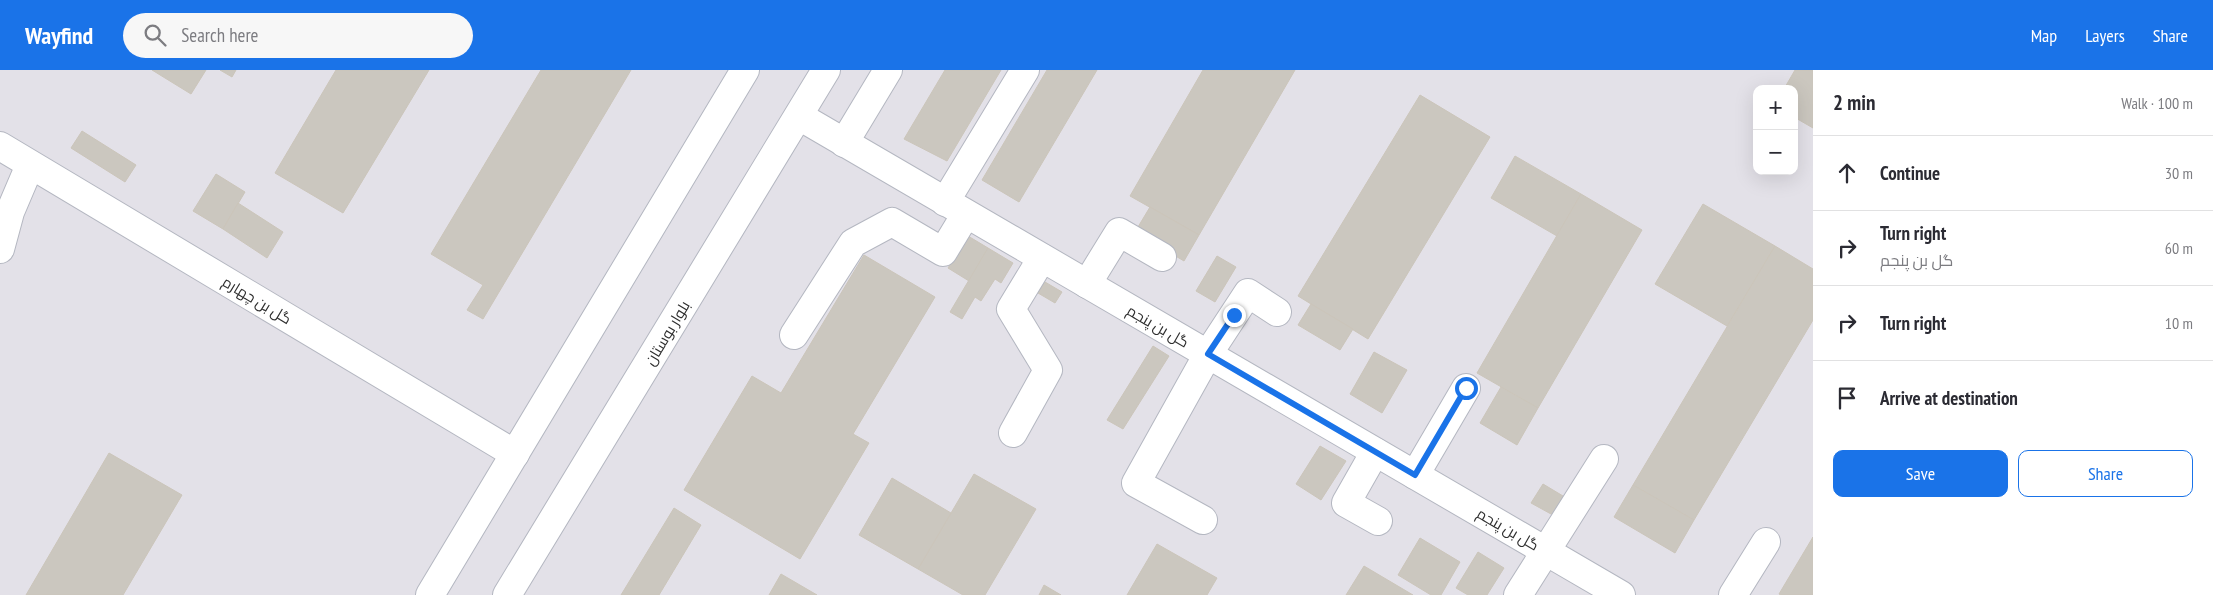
<!DOCTYPE html>
<meta charset="utf-8">
<style>
:root{--surface:#fff;--page:#f7f7f7;--text:#2b2b33;--muted:#7c7c81;--line:#e1e1e2;--accent:#1a73e8}
body{margin:0;font-family:"PT Sans Narrow",Cairo,sans-serif;background:var(--page);color:var(--text)}
.controls{position:absolute;right:15px;top:15px;display:grid;overflow:hidden;border-radius:10px;box-shadow:0 5px 20px #0002}
.controls button{width:45px;height:45px;display:grid;place-items:center;padding:0;border:0;border-bottom:1px solid var(--line);background:var(--surface);color:var(--text);font:25px sans-serif}
.stop{position:absolute;width:15px;height:15px;margin:-11px;border:4px solid #1a73e8;border-radius:50%;background:#fff}
.stop.end{background:#1a73e8;border-color:#fff;box-shadow:0 1px 5px #0008}
.list{margin:0;padding:0;list-style:none}
h2{display:flex;justify-content:space-between;align-items:center;height:65px;margin:0;padding:0 20px;font-size:21px}
h2 small{font-size:16px;font-weight:400;color:var(--muted)}
.list li{display:grid;grid-template-columns:32px 1fr auto;gap:15px;align-items:center;box-sizing:border-box;height:75px;padding:0 20px;border-top:1px solid var(--line)}
.list b{display:block;font-size:19px;white-space:nowrap}
.list p{margin:0;font-size:16px;white-space:nowrap;color:var(--muted)}
.list em{font-size:16px;font-style:normal;color:var(--muted)}
.actions{display:flex;gap:10px;padding:15px 20px}
.actions a{flex:1;padding:11px 0;border:1px solid var(--accent);border-radius:10px;text-align:center;font-size:18px;color:var(--accent)}
.actions .main{background:var(--accent);color:#fff}
.icon{flex:none;width:28px;height:28px;fill:none;stroke:currentColor;stroke-width:2;stroke-linecap:round;stroke-linejoin:round}
.map{position:relative;flex:none;width:1813px;height:525px;overflow:hidden}
header{display:flex;align-items:center;gap:30px;box-sizing:border-box;height:70px;padding:0 25px;background:var(--accent);color:#fff}
header strong{font-size:24px}
nav{display:flex;gap:28px;margin-inline-start:auto;font-size:18px}
.search{width:350px;height:45px;background:var(--page);display:flex;align-items:center;gap:12px;box-sizing:border-box;padding:0 18px;border-radius:28px;color:var(--muted);font-size:19px}
main{display:flex}
aside{flex:1;background:var(--surface)}
.map>svg:first-child{display:block}
.industrial{fill:#e3e1e8;fill-rule:evenodd}
.building{fill:#cbc7bf;stroke:#cbc5ba}
.lines{fill:none;stroke-linecap:round;stroke-linejoin:round}
.minor-casing{stroke:#b4b7c1;stroke-width:30}
.minor{stroke:#fff;stroke-width:28}
.route{stroke:#1a73e8;stroke-width:6}
.labels{text-anchor:middle;dominant-baseline:central;stroke-width:4.5;stroke-linejoin:round;paint-order:stroke}
.street-label{font-size:15px;fill:#2e2e2e;stroke:#fff}
</style>
<header>
<strong>Wayfind</strong>
<div class="search"><svg class="icon" aria-label="search" viewBox="0 0 24 24"><circle cx="10" cy="10" r="6"/><path d="M15 15l6 6"/></svg>Search here</div>
<nav><a>Map</a><a>Layers</a><a>Share</a></nav>
</header>
<main>
<div class="map">
<svg width="1813" height="525" viewBox="0 0 1813 525">
<rect width="100%" height="100%" fill="#efe9e1"/>
<path class="industrial" d="M0 0H1813V525H0ZM1757 19H1794V101H1757Z"/>
<g class="building">
<polygon points="152,0 206,0 191,24"/>
<polygon points="220,0 236,0 232,7"/>
<polygon points="336,0 429,0 343,143 275,103"/>
<polygon points="541,0 631,0 483,249 467,240 483,215 431,184"/>
<polygon points="945,0 1001,0 947,91 904,69"/>
<polygon points="1047,0 1097,0 1019,132 982,110"/>
<polygon points="1203,0 1295,0 1199,165 1130,126"/>
<polygon points="1795,0 1813,0 1813,58 1794,47 1794,19 1784,19"/>
<polygon points="1420,25 1490,67 1368,269 1298,226"/>
<polygon points="82,61 136,95 125,112 71,78"/>
<polygon points="1515,86 1581,124 1557,166 1491,128"/>
<polygon points="216,104 245,122 223,159 193,141"/>
<polygon points="1581,124 1642,160 1538,338 1477,303"/>
<polygon points="238,133 283,162 267,188 223,159"/>
<polygon points="1703,134 1775,176 1727,256 1655,214"/>
<polygon points="1150,137 1199,165 1184,191 1135,162"/>
<polygon points="968,166 988,178 969,211 948,198"/>
<polygon points="1775,176 1813,199 1813,250 1694,450 1633,415"/>
<polygon points="988,178 1013,193 1001,213 995,209 981,231 975,227 962,249 950,242"/>
<polygon points="864,185 935,227 853,364 869,373 800,489 684,420 752,306 781,323"/>
<polygon points="1217,186 1236,197 1215,232 1196,221"/>
<polygon points="1045,212 1062,222 1055,233 1038,223"/>
<polygon points="1311,234 1353,259 1340,280 1298,255"/>
<polygon points="1153,276 1169,286 1123,359 1107,350"/>
<polygon points="1374,282 1407,300 1382,343 1350,324"/>
<polygon points="1501,317 1538,338 1517,375 1480,353"/>
<polygon points="1320,376 1346,391 1321,430 1296,414"/>
<polygon points="109,383 182,425 123,525 26,525"/>
<polygon points="974,404 1036,439 985,525 963,525 918,499"/>
<polygon points="892,408 951,443 918,499 859,465"/>
<polygon points="1543,414 1568,429 1560,441 1551,444 1531,433"/>
<polygon points="1633,415 1694,450 1675,483 1614,447"/>
<polygon points="674,438 701,455 659,525 621,525"/>
<polygon points="1813,467 1813,525 1781,525 1779,524"/>
<polygon points="1420,468 1460,492 1441,525 1431,525 1398,505"/>
<polygon points="1157,474 1217,508 1207,525 1127,525"/>
<polygon points="1478,482 1504,498 1487,525 1468,525 1456,518"/>
<polygon points="1364,496 1413,525 1346,525"/>
<polygon points="781,504 817,525 769,525"/>
<polygon points="1044,515 1061,525 1039,525"/>
</g>
<g class="lines">
<defs>
<g id="minor">
<polyline points="799,46 1621,525"/>
<polyline points="844,73 888,0"/>
<polyline points="0,76 515,384"/>
<polyline points="945,132 1025,0"/>
<polyline points="0,179 10,142 30,95"/>
<polyline points="1087,214 1119,162 1162,187"/>
<polyline points="794,265 853,173 892,152 943,182 966,144"/>
<polyline points="1013,363 1048,300 1011,239 1042,188"/>
<polyline points="1375,382 1346,433 1378,451"/>
<polyline points="1415,405 1466,318"/>
<polyline points="1203,450 1136,413 1208,284 1248,223 1277,242"/>
<polyline points="430,525 745,0"/>
<polyline points="507,525 826,0"/>
<polyline points="1518,525 1604,389"/>
<polyline points="1733,525 1766,472"/>
</g>
</defs>
<use href="#minor" class="minor-casing"/>
<use href="#minor" class="minor"/>
</g>
<g class="lines">
<polyline class="route" points="1234,245 1208,284 1415,405 1466,318"/>
</g>
<g class="labels">
<g class="street-label">
<text transform="translate(257 230) rotate(31)">گل بن چهارم</text>
<text transform="translate(1158 256) rotate(30)">گل بن پنجم</text>
<text transform="translate(667 263) rotate(-59)">بلوار بوستان</text>
<text transform="translate(1508 459) rotate(30)">گل بن پنجم</text>
</g>
</g>
</svg>
<div class="controls">
<button>+</button>
<button>−</button>
</div>
<div class="stop" style="left:1466px;top:318px"></div>
<div class="stop end" style="left:1234px;top:245px"></div>
</div>
<aside>
<h2>2 min<small>Walk · 100 m</small></h2>
<ul class="list">
<li><svg class="icon" aria-label="ahead" viewBox="0 0 24 24"><path d="M12 20V5M6 11l6-6 6 6"/></svg><div><b>Continue</b></div><em>30 m</em></li>
<li><svg class="icon" aria-label="right" viewBox="0 0 24 24"><path d="M7 20v-9h11M14 6l5 5-5 5"/></svg><div><b>Turn right</b><p>گل بن پنجم</p></div><em>60 m</em></li>
<li><svg class="icon" aria-label="right" viewBox="0 0 24 24"><path d="M7 20v-9h11M14 6l5 5-5 5"/></svg><div><b>Turn right</b></div><em>10 m</em></li>
<li><svg class="icon" aria-label="arrive" viewBox="0 0 24 24"><path d="M6 21V4h12l-3 4 3 4H6"/></svg><div><b>Arrive at destination</b></div></li>
</ul>
<div class="actions"><a class="main">Save</a><a>Share</a></div>
</aside>
</main>
